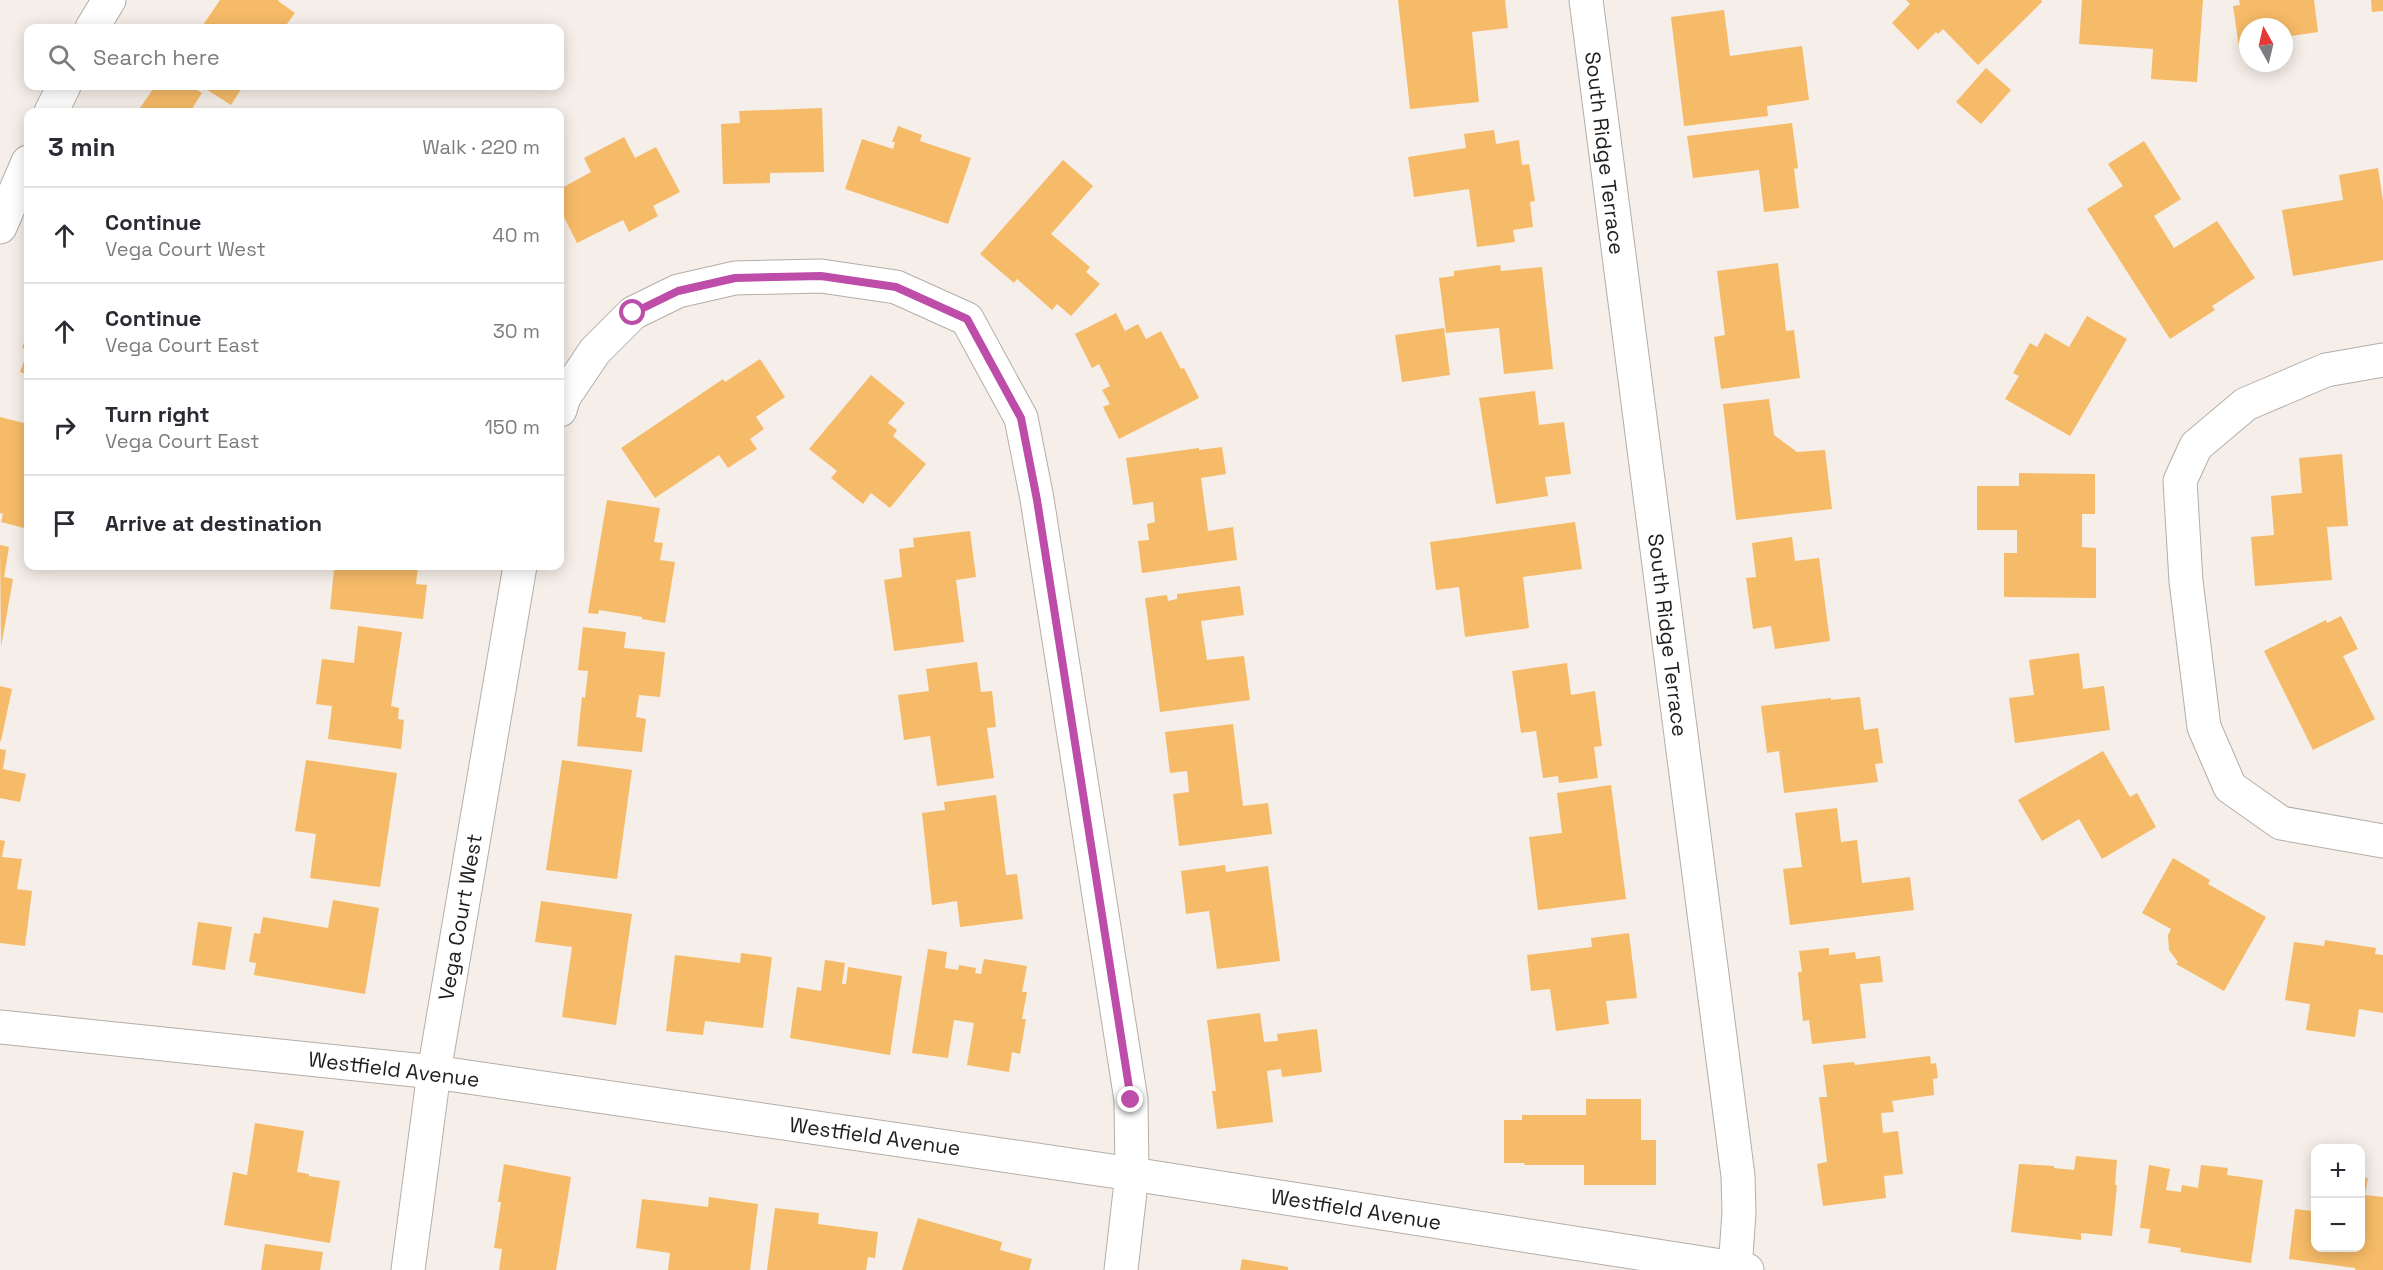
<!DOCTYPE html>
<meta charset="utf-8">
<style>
:root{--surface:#fff;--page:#f2f2f3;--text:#2b2b33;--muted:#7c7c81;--line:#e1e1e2}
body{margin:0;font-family:"Space Grotesk",sans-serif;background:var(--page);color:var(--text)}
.controls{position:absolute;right:18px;bottom:18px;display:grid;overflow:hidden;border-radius:12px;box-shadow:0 3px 15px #0003}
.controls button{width:54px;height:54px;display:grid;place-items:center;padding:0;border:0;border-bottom:2px solid var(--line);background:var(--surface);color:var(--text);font:30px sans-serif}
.compass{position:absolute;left:2239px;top:18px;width:54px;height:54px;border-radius:50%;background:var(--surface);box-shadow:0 3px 15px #0003;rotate:352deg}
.stop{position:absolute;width:18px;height:18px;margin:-14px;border:4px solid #bd4da9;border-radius:50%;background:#fff}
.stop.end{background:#bd4da9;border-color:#fff;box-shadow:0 2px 6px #0008}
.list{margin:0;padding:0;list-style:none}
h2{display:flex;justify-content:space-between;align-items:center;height:78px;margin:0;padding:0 24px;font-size:26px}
h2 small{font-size:20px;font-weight:400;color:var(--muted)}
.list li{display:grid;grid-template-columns:39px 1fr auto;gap:18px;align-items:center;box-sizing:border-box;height:96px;padding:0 24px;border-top:2px solid var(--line)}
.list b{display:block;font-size:22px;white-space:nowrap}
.list p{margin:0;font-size:20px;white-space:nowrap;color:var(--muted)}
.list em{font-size:20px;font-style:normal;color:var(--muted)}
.icon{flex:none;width:33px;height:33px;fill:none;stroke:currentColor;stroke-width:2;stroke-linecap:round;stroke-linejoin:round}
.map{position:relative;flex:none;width:2383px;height:1270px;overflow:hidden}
.search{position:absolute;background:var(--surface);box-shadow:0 3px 15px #0003;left:24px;top:24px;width:540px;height:66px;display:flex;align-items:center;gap:15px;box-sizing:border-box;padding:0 21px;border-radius:12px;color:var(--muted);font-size:22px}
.panel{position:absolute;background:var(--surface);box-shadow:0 3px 15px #0003;left:24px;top:108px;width:540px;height:462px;border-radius:12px}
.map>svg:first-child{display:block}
.building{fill:#f6bb68}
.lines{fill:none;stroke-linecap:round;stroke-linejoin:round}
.minor-casing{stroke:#b5aea8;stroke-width:35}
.minor{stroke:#fff;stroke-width:33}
.route{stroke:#bd4da9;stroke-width:8}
.labels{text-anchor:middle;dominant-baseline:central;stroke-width:5;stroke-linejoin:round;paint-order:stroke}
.street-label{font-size:21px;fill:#201d1b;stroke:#fff}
</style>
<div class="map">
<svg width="2383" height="1270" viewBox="0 0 2383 1270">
<rect width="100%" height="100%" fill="#f6eee8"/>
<g class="building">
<polygon points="220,0 279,0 278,1 295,13 284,28 201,28"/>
<polygon points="1398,0 1505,0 1508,28 1472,32 1479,102 1410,109"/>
<polygon points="1906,0 2041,0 2042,2 1978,65 1943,29 1938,34 1936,32 1918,50 1892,23 1910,4"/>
<polygon points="2082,0 2203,0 2197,82 2151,79 2153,49 2079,44"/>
<polygon points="2239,0 2314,0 2318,32 2284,37 2284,27 2248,27 2248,45 2239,47 2233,6 2240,5"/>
<polygon points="2371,0 2383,0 2383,11 2372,12"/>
<polygon points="1724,10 1730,56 1802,46 1809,100 1767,106 1768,116 1684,126 1671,17"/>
<polygon points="1986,68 2011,90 1981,124 1956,102"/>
<polygon points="155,86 190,86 202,93 190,112 143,112 144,111 140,108"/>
<polygon points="201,86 243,86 231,105"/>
<polygon points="822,108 824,172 770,173 770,183 723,184 721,124 740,123 739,111"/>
<polygon points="1792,123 1798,168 1794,169 1799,208 1764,212 1759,170 1693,178 1687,136"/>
<polygon points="898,126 922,135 920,141 971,158 948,224 845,189 862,139 893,149 895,142 892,142"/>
<polygon points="1494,130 1496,144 1519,140 1522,165 1529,164 1535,201 1530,202 1533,227 1513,230 1515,242 1477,247 1469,189 1414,197 1408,157 1466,148 1464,134"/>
<polygon points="624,137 635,158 656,147 680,192 653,206 658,216 629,232 623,220 577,243 560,209 560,189 591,172 584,158"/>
<polygon points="2144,141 2181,199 2154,216 2174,248 2217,221 2255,278 2212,306 2215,310 2170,339 2087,209 2123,186 2108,164"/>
<polygon points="1063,160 1093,186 1051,234 1090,267 1086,272 1100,284 1071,316 1057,304 1052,310 1017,279 1014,283 980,254"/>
<polygon points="2378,168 2383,201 2383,260 2293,276 2282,210 2343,200 2339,175"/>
<polygon points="1778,263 1786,331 1794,330 1800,378 1721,389 1714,337 1725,335 1717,271"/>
<polygon points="1500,265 1501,271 1542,267 1553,369 1504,374 1499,328 1446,333 1439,278 1454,276 1454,271"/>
<polygon points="1116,313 1125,331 1138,324 1146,339 1161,331 1181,369 1184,368 1199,398 1119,439 1103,407 1110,404 1102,390 1110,386 1099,364 1092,368 1075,334"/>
<polygon points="2087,316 2127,339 2070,436 2005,399 2019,376 2013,373 2030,343 2037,347 2045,333 2069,347"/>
<polygon points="1444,328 1450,375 1402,382 1395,335"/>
<polygon points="28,331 28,375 20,372 28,350 22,348"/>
<polygon points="760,359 785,397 756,417 764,429 750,439 757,449 728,468 719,455 655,498 621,448 723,379 725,382"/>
<polygon points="871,375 905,403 888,423 897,430 893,436 926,464 890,508 871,493 863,504 831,478 837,471 809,449"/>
<polygon points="1535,391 1539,425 1564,422 1571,474 1545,477 1548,496 1496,504 1479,398"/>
<polygon points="1769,399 1774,435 1797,452 1825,450 1832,509 1736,520 1723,404"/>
<polygon points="0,417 28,424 28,529 1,522 3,514 0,513"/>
<polygon points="1222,447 1226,474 1201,478 1208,531 1233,527 1237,560 1142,573 1138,541 1149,540 1147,524 1155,522 1153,502 1133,505 1126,458 1199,448 1199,450"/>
<polygon points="2342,454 2348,526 2327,527 2332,580 2255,586 2251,537 2274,535 2271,496 2302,493 2299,458"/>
<polygon points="2019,473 2095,474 2095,514 2082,514 2082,547 2096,548 2096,598 2004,597 2004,553 2017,553 2017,530 1977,530 1977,486 2019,486"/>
<polygon points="607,500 660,508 654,542 663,543 660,560 675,562 665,623 642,619 642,617 599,610 598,614 588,613"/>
<polygon points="1575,522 1582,569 1523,577 1529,628 1465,637 1459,587 1436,590 1430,542"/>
<polygon points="970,531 976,577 956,580 964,642 894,651 884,580 902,577 899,549 914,547 913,538"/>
<polygon points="1792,537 1795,561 1819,558 1830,641 1775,649 1771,626 1753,629 1746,578 1756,577 1752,543"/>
<polygon points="0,545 9,547 4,577 13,579 1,647"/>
<polygon points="340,566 418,566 416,584 427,585 423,619 330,609 334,570 339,570"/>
<polygon points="1240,586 1244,615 1201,621 1207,660 1244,656 1250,700 1160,712 1145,598 1167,595 1168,601 1177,599 1177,594"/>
<polygon points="2341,616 2358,649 2343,656 2375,719 2313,750 2264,651 2326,620 2327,623"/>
<polygon points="358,626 402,632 391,706 399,708 398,719 404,720 401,749 328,739 332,706 316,704 322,659 354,663"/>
<polygon points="583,627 626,632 624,648 665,652 660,697 639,695 636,717 646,719 642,752 577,746 582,697 585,698 588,671 578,670"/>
<polygon points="2079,653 2083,689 2104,686 2110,730 2015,743 2009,698 2034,695 2029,660"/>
<polygon points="977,662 981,692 992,691 996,727 987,728 994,778 937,786 930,736 904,740 898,695 929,691 926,669"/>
<polygon points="1567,663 1571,695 1595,691 1602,746 1594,747 1598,778 1559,783 1558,776 1543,778 1536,731 1521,733 1512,671"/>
<polygon points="0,686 12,689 1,741 0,741"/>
<polygon points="1860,697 1864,730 1878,728 1883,763 1875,764 1878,782 1784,793 1779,751 1767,753 1761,706 1831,698 1831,700"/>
<polygon points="1233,724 1243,806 1268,803 1272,834 1179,846 1173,794 1189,792 1187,771 1170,773 1165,732"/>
<polygon points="0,749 6,750 3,769 26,774 20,802 0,798"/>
<polygon points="2103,751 2130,797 2137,793 2156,827 2102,859 2079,819 2042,841 2018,800"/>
<polygon points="306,760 397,773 380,887 310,878 316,834 295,831"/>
<polygon points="562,760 632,770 617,879 546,870"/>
<polygon points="1611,785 1626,899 1538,910 1529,837 1562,833 1557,793"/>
<polygon points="996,795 1006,875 1017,874 1023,919 960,927 957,901 932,905 922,813 945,810 944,802"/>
<polygon points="1837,808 1841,842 1857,840 1862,883 1910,877 1914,910 1790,925 1783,869 1802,867 1795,813"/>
<polygon points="0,840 5,841 2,857 22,859 17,889 32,891 25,946 0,943"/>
<polygon points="2173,858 2210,880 2208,884 2266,917 2224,991 2176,964 2178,962 2169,950 2168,935 2171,929 2142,913"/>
<polygon points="1225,865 1226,872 1268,866 1280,961 1217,969 1209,911 1186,914 1181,871"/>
<polygon points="333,900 379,908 365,994 254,975 256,963 249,962 254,933 260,934 263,917 328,928"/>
<polygon points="541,901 632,914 616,1025 562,1017 572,947 535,942"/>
<polygon points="198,922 232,927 225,970 192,965"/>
<polygon points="1629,933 1637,998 1606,1001 1609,1024 1556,1031 1550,989 1531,991 1527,955 1592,947 1591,938"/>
<polygon points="2325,940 2376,948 2375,954 2383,955 2383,1013 2359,1009 2355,1037 2306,1030 2310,1004 2285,1000 2294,942 2324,946"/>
<polygon points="1829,948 1829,955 1855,952 1856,959 1880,956 1883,982 1860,984 1866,1038 1812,1044 1809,1020 1803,1021 1798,972 1802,972 1799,951"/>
<polygon points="928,949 947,952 945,968 958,970 959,965 976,968 975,973 981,974 984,959 1027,966 1022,992 1027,992 1022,1019 1026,1019 1020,1054 1012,1052 1009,1072 967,1065 974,1023 954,1020 948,1058 912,1053"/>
<polygon points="741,953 772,957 763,1028 705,1021 703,1035 666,1031 675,955 740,963"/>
<polygon points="825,960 845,963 842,984 846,984 848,967 902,976 890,1055 790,1038 797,987 821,991"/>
<polygon points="1260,1013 1264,1042 1278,1041 1277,1034 1317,1029 1322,1072 1282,1077 1281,1069 1267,1071 1273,1122 1217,1129 1212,1091 1216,1091 1207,1020"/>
<polygon points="1930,1056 1931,1064 1936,1063 1938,1078 1933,1079 1934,1095 1892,1101 1894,1112 1881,1113 1883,1133 1898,1131 1903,1174 1884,1176 1886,1198 1823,1206 1817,1164 1827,1162 1819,1097 1827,1097 1823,1065 1854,1062 1855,1065"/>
<polygon points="1586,1099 1641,1099 1641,1140 1656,1140 1656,1185 1584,1185 1584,1165 1524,1165 1525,1163 1504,1163 1504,1120 1522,1120 1522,1115 1586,1115"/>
<polygon points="255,1123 304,1131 297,1172 309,1174 309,1176 340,1181 330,1243 224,1225 233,1172 247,1175"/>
<polygon points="2076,1156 2117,1160 2115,1185 2117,1185 2112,1236 2081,1233 2081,1240 2011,1232 2019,1164 2054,1166 2054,1168 2074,1170"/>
<polygon points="504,1164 571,1177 556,1270 499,1270 502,1249 494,1248 501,1202 498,1202"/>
<polygon points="2149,1165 2170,1169 2166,1190 2181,1192 2182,1185 2198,1188 2201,1165 2228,1168 2227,1175 2263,1180 2251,1263 2180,1252 2181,1248 2148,1243 2150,1229 2140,1228"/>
<polygon points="2360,1177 2368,1178 2365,1195 2383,1197 2383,1270 2355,1270 2355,1268 2289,1259 2295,1209 2312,1211 2313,1203 2316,1203 2316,1248 2360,1248"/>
<polygon points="709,1197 758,1204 750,1270 668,1270 670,1253 636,1248 642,1199 708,1207"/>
<polygon points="775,1208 819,1213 818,1224 878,1232 875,1258 868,1257 866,1270 767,1270"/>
<polygon points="918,1218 1002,1242 1000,1250 1032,1259 1029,1270 902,1270"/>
<polygon points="265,1244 323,1252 320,1270 261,1270"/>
<polygon points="1242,1259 1288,1267 1288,1270 1240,1270"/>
</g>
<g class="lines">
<defs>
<g id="minor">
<polyline points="1586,0 1738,1176 1739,1212 1735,1270"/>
<polyline points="92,28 109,0"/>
<polyline points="51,112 64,86"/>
<polyline points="0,227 28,162"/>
<polyline points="2383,360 2326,370 2246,404 2196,446 2180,481 2186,581 2204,727 2230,787 2281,823 2383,841"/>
<polyline points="560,410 564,397 595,351 633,313 678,291 735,278 821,276 896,287 967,319 1021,418 1037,499 1131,1100 1132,1174 1121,1270"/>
<polyline points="0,1027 434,1072 1132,1174 1747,1270"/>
<polyline points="408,1270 434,1072 520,566"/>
</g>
</defs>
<use href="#minor" class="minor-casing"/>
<use href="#minor" class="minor"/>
</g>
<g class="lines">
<polyline class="route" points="633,313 678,291 735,278 821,276 896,287 967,319 1021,418 1037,500 1131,1100"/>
</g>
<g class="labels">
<g class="street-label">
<text transform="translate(1605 153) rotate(83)">South Ridge Terrace</text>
<text transform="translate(1668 635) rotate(83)">South Ridge Terrace</text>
<text transform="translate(460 917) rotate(-80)">Vega Court West</text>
<text transform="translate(394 1069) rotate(7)">Westfield Avenue</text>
<text transform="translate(875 1136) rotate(8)">Westfield Avenue</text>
<text transform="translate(1356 1209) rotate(9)">Westfield Avenue</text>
</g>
</g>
</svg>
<div class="controls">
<button>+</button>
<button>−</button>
</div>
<svg class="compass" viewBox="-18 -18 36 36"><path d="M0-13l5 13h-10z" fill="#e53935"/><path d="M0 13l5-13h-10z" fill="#7c7c81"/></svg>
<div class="stop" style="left:633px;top:313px"></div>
<div class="stop end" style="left:1131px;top:1100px"></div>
<div class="search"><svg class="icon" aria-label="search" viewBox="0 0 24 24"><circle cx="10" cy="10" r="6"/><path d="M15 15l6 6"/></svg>Search here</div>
<section class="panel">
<h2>3 min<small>Walk · 220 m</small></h2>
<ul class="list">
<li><svg class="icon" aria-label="ahead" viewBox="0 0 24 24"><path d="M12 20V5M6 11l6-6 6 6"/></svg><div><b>Continue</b><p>Vega Court West</p></div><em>40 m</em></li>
<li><svg class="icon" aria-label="ahead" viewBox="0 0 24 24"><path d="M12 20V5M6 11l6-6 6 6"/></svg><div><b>Continue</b><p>Vega Court East</p></div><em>30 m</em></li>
<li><svg class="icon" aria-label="right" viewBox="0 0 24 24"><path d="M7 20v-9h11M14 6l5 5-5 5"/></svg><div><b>Turn right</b><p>Vega Court East</p></div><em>150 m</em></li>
<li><svg class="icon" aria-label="arrive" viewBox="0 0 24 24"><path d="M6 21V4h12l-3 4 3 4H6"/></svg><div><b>Arrive at destination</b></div></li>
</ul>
</section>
</div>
